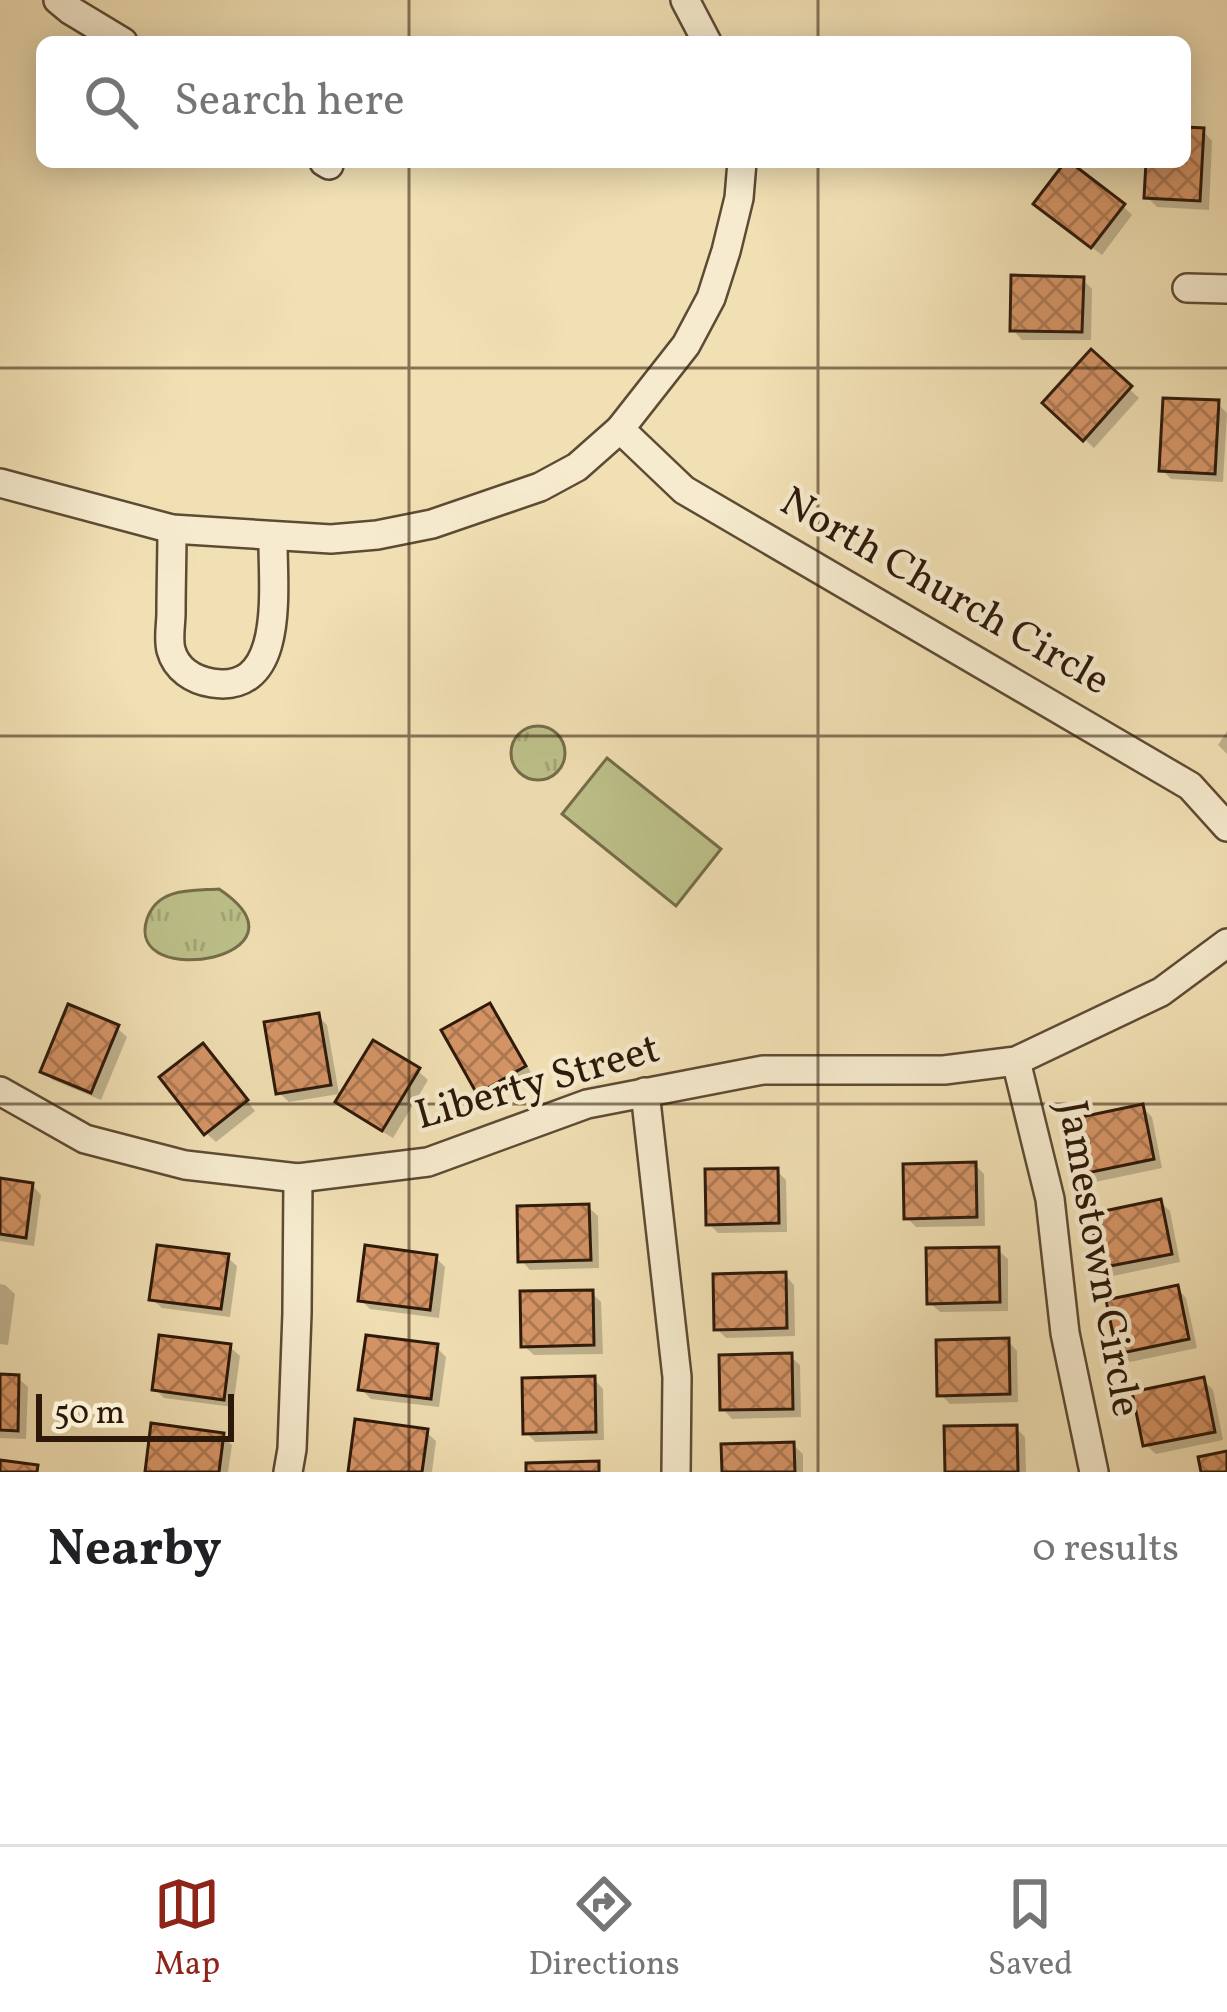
<!DOCTYPE html>
<style>
:root{--surface:#fff;--page:#f2f2f2;--text:#202124;--muted:#757577;--line:#e0e0e0;--accent:#8f2418}
body{margin:0;font-family:Vollkorn,serif;background:var(--page);color:var(--text)}
.scale{position:absolute;left:36px;bottom:30px;width:198px;box-sizing:border-box;padding-left:12px;border:6px solid #2d190a;border-top:0;font-size:33px;line-height:42px;white-space:nowrap;color:#2d190a;-webkit-text-stroke:9px #f6ebce;paint-order:stroke}
.list{margin:0;padding:0;list-style:none}
h2{display:flex;justify-content:space-between;align-items:center;height:156px;margin:0;padding:0 48px;font-size:51px}
h2 small{font-size:39px;font-weight:400;color:var(--muted)}
.icon{flex:none;width:66px;height:66px;fill:none;stroke:currentColor;stroke-width:2;stroke-linecap:round;stroke-linejoin:round}
.map{position:relative;flex:none;width:1227px;height:1472px;overflow:hidden}
.search{position:absolute;background:var(--surface);box-shadow:0 6px 30px #0003;left:36px;right:36px;top:36px;height:132px;display:flex;align-items:center;gap:30px;box-sizing:border-box;padding:0 42px;border-radius:18px;color:var(--muted);font-size:45px}
.sheet{height:372px;background:var(--surface)}
nav{display:flex;justify-content:space-around;align-items:center;box-sizing:border-box;height:168px;border-top:3px solid var(--line);background:var(--surface);font-size:33px;color:var(--muted)}
nav a{display:grid;justify-items:center;gap:6px}
nav .on{color:var(--accent)}
.map>svg:first-child{display:block}
.green{fill:#bdc18a;stroke:#756d4a;stroke-width:3}
.park{fill:url(#park-tufts);stroke:#756d4a;stroke-width:3}
.shadow{fill:#0003}
.building{fill:url(#building-cross-hatch);stroke:#2d190a;stroke-width:3}
.lines{fill:none;stroke-linecap:round;stroke-linejoin:round}
.minor-casing{stroke:#5e4b34;stroke-width:32}
.minor{stroke:#f6ebce;stroke-width:27}
.grid{fill:none;stroke:#2d190a;stroke-width:3;stroke-opacity:0.55}
.labels{text-anchor:middle;dominant-baseline:central;stroke-width:9;stroke-linejoin:round;paint-order:stroke}
.street-label{font-size:42px;fill:#2d190a;stroke:#f6ebce}
</style>
<div class="map">
<svg width="1227" height="1472" viewBox="0 0 1227 1472">
<defs>
<pattern id="park-tufts" width="24" height="20" patternUnits="userSpaceOnUse" patternTransform="scale(3)"><rect width="24" height="20" fill="#bdc18a"/><path d="M3 7l-1-3M5 7V3M7 7l1-3M15 17l-1-3M17 17v-4M19 17l1-3" fill="none" stroke="#a3a576"/></pattern>
<pattern id="building-cross-hatch" width="8" height="8" patternUnits="userSpaceOnUse" patternTransform="scale(3)"><rect width="8" height="8" fill="#d69567"/><path d="M0 0l8 8M0 8l8-8" fill="none" stroke="#ae7953"/></pattern>
</defs>
<rect width="100%" height="100%" fill="#f1e0b4"/>
<filter id="stains"><feTurbulence type="fractalNoise" baseFrequency=".00167" numOctaves="4"/><feColorMatrix values="0 0 0 0 .2 0 0 0 0 .09 0 0 0 0 .02 0 0 0 .5 -.17"/></filter>
<radialGradient id="worn" r=".72"><stop offset=".6" stop-color="#630" stop-opacity="0"/><stop offset="1" stop-color="#630" stop-opacity=".3"/></radialGradient>
<polygon class="green" points="607,758 721,849 676,906 562,814"/>
<g class="park">
<circle cx="538" cy="753" r="27"/>
<path d="M219 889C322 958 123 992 147 919 158 887 192 891 219 889Z"/>
</g>
<g class="shadow">
<polygon points="1185,130 1203,131 1212,141 1209,210 1157,207 1147,197 1149,162 1185,162"/>
<polygon points="1123,206 1132,215 1102,255 1047,213"/>
<polygon points="1083,280 1092,289 1091,340 1022,340 1013,330"/>
<polygon points="1091,353 1139,398 1094,448 1046,403"/>
<polygon points="1217,403 1227,413 1223,482 1171,479 1162,470"/>
<polygon points="1227,731 1227,754 1218,745"/>
<polygon points="490,1006 499,1016 533,1076 489,1101 480,1092"/>
<polygon points="318,1016 327,1025 339,1094 289,1102 279,1093"/>
<polygon points="117,1028 127,1037 101,1100 53,1080 43,1071"/>
<polygon points="212,1056 255,1111 216,1142 206,1133"/>
<polygon points="418,1071 428,1080 393,1138 348,1111 339,1102"/>
<polygon points="1142,1107 1152,1117 1162,1168 1095,1182 1085,1172"/>
<polygon points="975,1165 984,1174 985,1226 916,1227 907,1218"/>
<polygon points="777,1171 786,1180 787,1232 718,1233 709,1224"/>
<polygon points="0,1181 32,1185 41,1195 34,1246 0,1241"/>
<polygon points="1160,1202 1170,1211 1180,1262 1113,1276 1103,1267"/>
<polygon points="588,1207 598,1216 599,1268 530,1270 521,1260"/>
<polygon points="998,1250 1008,1259 1008,1311 940,1312 930,1303"/>
<polygon points="227,1257 237,1266 230,1317 162,1308 152,1299"/>
<polygon points="436,1258 445,1267 439,1318 370,1309 361,1300"/>
<polygon points="785,1275 794,1285 795,1336 726,1338 717,1329"/>
<polygon points="0,1284 5,1285 15,1294 8,1345 0,1344"/>
<polygon points="1177,1288 1186,1298 1197,1348 1130,1362 1120,1353"/>
<polygon points="592,1293 601,1302 603,1354 534,1355 524,1346"/>
<polygon points="1008,1341 1017,1351 1018,1402 950,1404 940,1394"/>
<polygon points="230,1347 240,1356 233,1407 164,1398 155,1389"/>
<polygon points="436,1347 446,1357 439,1407 371,1399 361,1389"/>
<polygon points="790,1356 800,1365 801,1417 732,1419 723,1409"/>
<polygon points="0,1377 18,1378 28,1387 26,1439 0,1438"/>
<polygon points="594,1379 603,1389 604,1440 535,1442 526,1432"/>
<polygon points="1203,1380 1213,1390 1223,1440 1156,1454 1146,1445"/>
<polygon points="1016,1428 1025,1437 1026,1472 948,1472"/>
<polygon points="426,1432 436,1441 432,1472 351,1472"/>
<polygon points="222,1436 232,1445 228,1472 148,1472"/>
<polygon points="793,1445 803,1454 803,1472 725,1472"/>
</g>
<g class="building">
<polygon points="1185,127 1204,128 1200,201 1144,198 1146,162 1185,162"/>
<polygon points="1065,162 1070,162 1125,204 1091,248 1033,204"/>
<polygon points="1011,275 1084,277 1082,332 1010,331"/>
<polygon points="1091,349 1132,386 1083,441 1042,403"/>
<polygon points="1163,398 1219,400 1215,474 1159,471"/>
<polygon points="490,1003 526,1066 477,1094 441,1030"/>
<polygon points="68,1004 119,1025 91,1093 40,1072"/>
<polygon points="319,1013 331,1085 276,1094 264,1022"/>
<polygon points="373,1040 420,1068 382,1131 335,1102"/>
<polygon points="203,1043 248,1100 204,1135 159,1077"/>
<polygon points="1143,1104 1154,1159 1082,1174 1072,1119"/>
<polygon points="976,1162 977,1217 904,1219 903,1164"/>
<polygon points="778,1168 779,1223 706,1225 705,1169"/>
<polygon points="0,1178 33,1183 26,1238 0,1234"/>
<polygon points="1161,1199 1172,1254 1100,1268 1090,1214"/>
<polygon points="589,1204 591,1260 518,1262 517,1206"/>
<polygon points="157,1245 229,1254 221,1309 149,1300"/>
<polygon points="365,1245 437,1255 430,1310 358,1301"/>
<polygon points="999,1247 1000,1302 927,1304 926,1248"/>
<polygon points="786,1272 787,1328 714,1330 713,1274"/>
<polygon points="1178,1285 1189,1339 1117,1354 1106,1300"/>
<polygon points="593,1290 594,1345 521,1347 520,1291"/>
<polygon points="159,1335 231,1344 224,1400 152,1390"/>
<polygon points="366,1335 438,1344 431,1399 358,1390"/>
<polygon points="1009,1338 1010,1394 937,1396 936,1340"/>
<polygon points="792,1353 793,1409 720,1410 719,1355"/>
<polygon points="0,1374 19,1375 18,1431 0,1430"/>
<polygon points="595,1376 596,1432 523,1434 522,1378"/>
<polygon points="1204,1377 1215,1432 1143,1446 1132,1392"/>
<polygon points="355,1419 428,1429 422,1472 348,1472"/>
<polygon points="151,1423 224,1433 219,1472 145,1472"/>
<polygon points="1017,1425 1018,1472 945,1472 944,1426"/>
<polygon points="794,1442 795,1472 722,1472 721,1444"/>
<polygon points="1227,1451 1227,1472 1201,1472 1198,1457"/>
<polygon points="0,1460 38,1465 37,1472 0,1472"/>
<polygon points="599,1461 599,1472 526,1472 526,1463"/>
</g>
<g class="lines">
<defs>
<g id="minor">
<polyline points="58,0 70,10 123,42"/>
<polyline points="685,0 707,42"/>
<polyline points="324,162 329,165"/>
<polyline points="1187,288 1227,289"/>
<polyline points="620,429 684,490 1190,786 1227,827"/>
<polyline points="0,483 172,529 331,539 377,535 432,524 540,487 577,467 620,429 686,345 711,298 726,251 739,198 742,162"/>
<path d="M172 529C172 557 171 585 171 613 171 624 168 639 171 650 176 669 193 680 212 683 288 695 272 583 273 536"/>
<polyline points="1016,1061 1050,1199 1065,1333 1094,1472"/>
<polyline points="0,1091 85,1139 185,1165 298,1178 428,1162 587,1104 763,1070 944,1070 1016,1061 1161,992 1227,943"/>
<polyline points="645,1092 677,1377 676,1472"/>
<polyline points="288,1472 292,1449 297,1313 298,1178"/>
</g>
</defs>
<use href="#minor" class="minor-casing"/>
<use href="#minor" class="minor"/>
</g>
<path class="grid" d="M409 0V42M818 0V42M409 162V1472M818 162V1472M0 368H1227M0 736H1227M0 1104H1227"/>
<g class="labels">
<g class="street-label">
<text transform="translate(944 593) rotate(30)">North Church Circle</text>
<text transform="translate(538 1084) rotate(-16)">Liberty Street</text>
<text transform="translate(1097 1259) rotate(80)">Jamestown Circle</text>
</g>
</g>
<rect width="100%" height="100%" filter="url(#stains)"/>
<rect width="100%" height="100%" fill="url(#worn)"/>
</svg>
<div class="scale">50 m</div>
<div class="search"><svg class="icon" aria-label="search" viewBox="0 0 24 24"><circle cx="10" cy="10" r="6"/><path d="M15 15l6 6"/></svg>Search here</div>
</div>
<section class="sheet">
<h2>Nearby<small>0 results</small></h2>
<ul class="list">
</ul>
</section>
<nav>
<a class="on"><svg class="icon" aria-label="map" viewBox="0 0 24 24"><path d="M3 6l6-2 6 2 6-2v14l-6 2-6-2-6 2zM9 4v14M15 6v14"/></svg>Map</a>
<a><svg class="icon" aria-label="directions" viewBox="0 0 24 24"><path d="M12 3l9 9-9 9-9-9zM9 14v-3h6M13 9l2 2-2 2"/></svg>Directions</a>
<a><svg class="icon" aria-label="saved" viewBox="0 0 24 24"><path d="M7 4h10v16l-5-4-5 4z"/></svg>Saved</a>
</nav>
